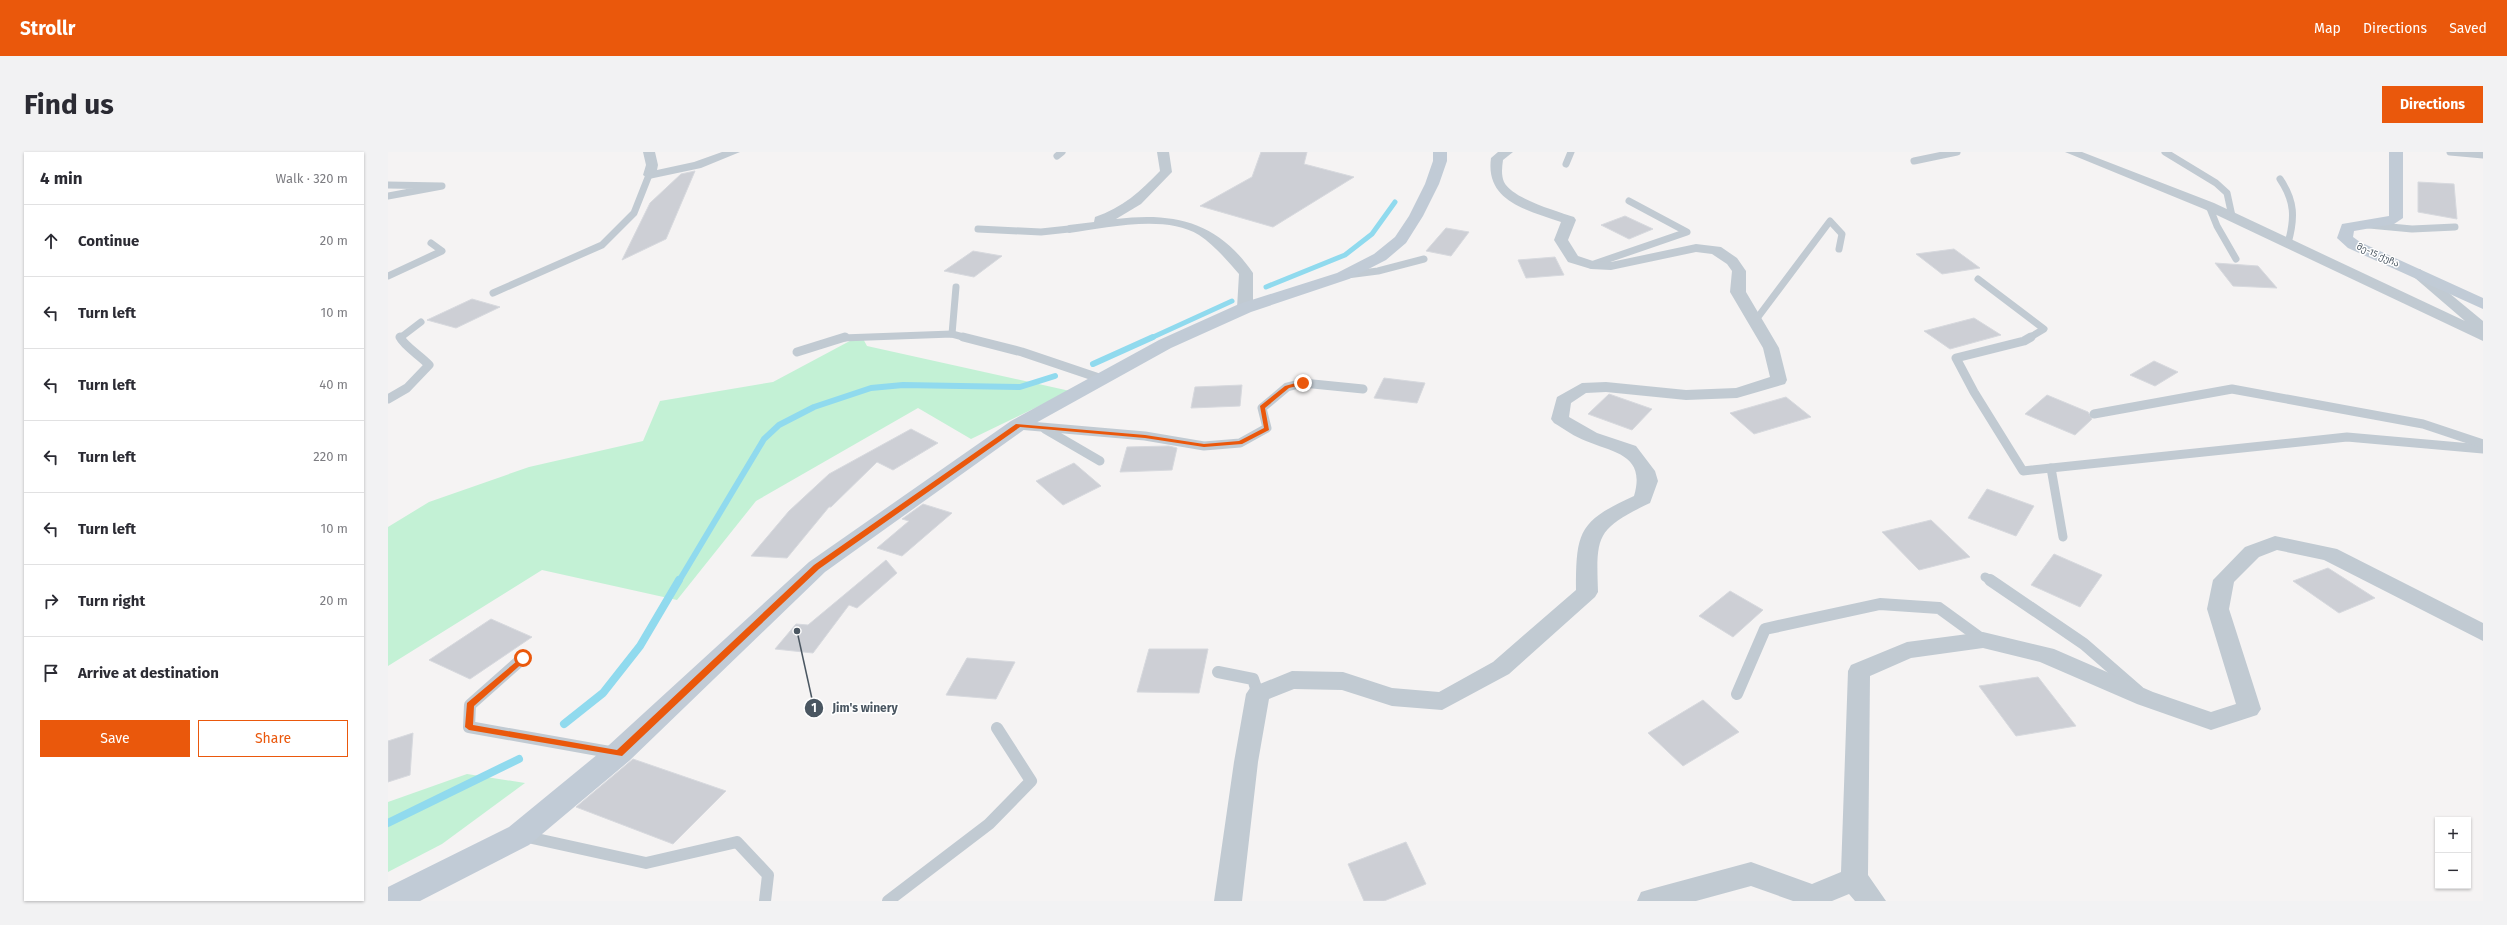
<!DOCTYPE html>
<meta charset="utf-8">
<style>
:root{--surface:#fff;--page:#f2f2f3;--text:#2b2b33;--muted:#7c7c81;--line:#e1e1e2;--accent:#ea580c}
body{margin:0;font-family:"Fira Sans","Noto Sans Georgian",sans-serif;background:var(--page);color:var(--text)}
.controls{position:absolute;right:12px;bottom:12px;display:grid;overflow:hidden;border-radius:0px;box-shadow:0 1px 3px #0004}
.controls button{width:36px;height:36px;display:grid;place-items:center;padding:0;border:0;border-bottom:1px solid var(--line);background:var(--surface);color:var(--text);font:20px sans-serif}
.stop{position:absolute;width:12px;height:12px;margin:-9px;border:3px solid #ea580c;border-radius:50%;background:#fff}
.stop.end{background:#ea580c;border-color:#fff;box-shadow:0 1px 4px #0008}
.list{margin:0;padding:0;list-style:none}
h2{display:flex;justify-content:space-between;align-items:center;height:52px;margin:0;padding:0 16px;font-size:17px}
h2 small{font-size:13px;font-weight:400;color:var(--muted)}
.list li{display:grid;grid-template-columns:26px 1fr auto;gap:12px;align-items:center;box-sizing:border-box;height:72px;padding:0 16px;border-top:1px solid var(--line)}
.list b{display:block;font-size:15px;white-space:nowrap}
.list em{font-size:13px;font-style:normal;color:var(--muted)}
.actions{display:flex;gap:8px;padding:12px 16px}
.actions a{flex:1;padding:9px 0;border:1px solid var(--accent);border-radius:0px;text-align:center;font-size:14px;color:var(--accent)}
.actions .main{background:var(--accent);color:#fff}
.icon{flex:none;width:22px;height:22px;fill:none;stroke:currentColor;stroke-width:2;stroke-linecap:round;stroke-linejoin:round}
.map{position:relative;flex:none;width:2095px;height:749px;overflow:hidden;border-radius:0px}
header{display:flex;align-items:center;gap:24px;box-sizing:border-box;height:56px;padding:0 20px;background:var(--accent);color:#fff}
header strong{font-size:19px}
nav{display:flex;gap:22px;margin-inline-start:auto;font-size:14px}
.intro{display:flex;align-items:center;justify-content:space-between;box-sizing:border-box;height:96px;padding:0 24px}
h1{margin:0;font-size:28px}
.button{padding:10px 18px;border-radius:0px;background:var(--accent);color:#fff;font-size:14px;font-weight:700}
main{display:flex;gap:24px;padding:0 24px}
aside{flex:1;background:var(--surface);border-radius:0px;box-shadow:0 1px 3px #0004}
.map>svg:first-child{display:block}
.green{fill:#c3f1d5}
.lines{fill:none;stroke-linecap:round;stroke-linejoin:round}
.stream-far2{stroke:#90daee;stroke-width:5}
.stream-far1{stroke:#90daee;stroke-width:6}
.stream{stroke:#90daee;stroke-width:8}
.building{fill:#cdcfd5;stroke:#d7d9de}
.lane-far2{stroke:#c1cad2;stroke-width:7}
.lane-far1{stroke:#c1cad2;stroke-width:9}
.lane{stroke:#c1cad2;stroke-width:12}
.street{fill:#c1cad2;fill-rule:evenodd}
.secondary{fill:#c1cbd6;fill-rule:evenodd}
.route{fill:#ea580c}
.labels{text-anchor:middle;dominant-baseline:central;stroke-width:3;stroke-linejoin:round;paint-order:stroke}
.far-street-label{font-size:9px;fill:#4a5661;stroke:#fff}
.leader{fill:none;stroke:#4a5661;stroke-width:1.5}
.callout-dot{fill:#4a5661;stroke:#fff;stroke-width:1.5}
.mark-label{font-size:12px;text-anchor:middle;font-weight:bold;fill:#fff}
.callout-label{font-size:12px;text-anchor:middle;font-weight:bold;fill:#4a5661;stroke:#fff;stroke-width:3;stroke-linejoin:round;paint-order:stroke}
</style>
<header>
<strong>Strollr</strong>
<nav><a>Map</a><a>Directions</a><a>Saved</a></nav>
</header>
<div class="intro"><h1>Find us</h1><a class="button">Directions</a></div>
<main>
<aside>
<h2>4 min<small>Walk · 320 m</small></h2>
<ul class="list">
<li><svg class="icon" aria-label="ahead" viewBox="0 0 24 24"><path d="M12 20V5M6 11l6-6 6 6"/></svg><div><b>Continue</b></div><em>20 m</em></li>
<li><svg class="icon" aria-label="left" viewBox="0 0 24 24"><path d="M17 20v-9H6M10 6l-5 5 5 5"/></svg><div><b>Turn left</b></div><em>10 m</em></li>
<li><svg class="icon" aria-label="left" viewBox="0 0 24 24"><path d="M17 20v-9H6M10 6l-5 5 5 5"/></svg><div><b>Turn left</b></div><em>40 m</em></li>
<li><svg class="icon" aria-label="left" viewBox="0 0 24 24"><path d="M17 20v-9H6M10 6l-5 5 5 5"/></svg><div><b>Turn left</b></div><em>220 m</em></li>
<li><svg class="icon" aria-label="left" viewBox="0 0 24 24"><path d="M17 20v-9H6M10 6l-5 5 5 5"/></svg><div><b>Turn left</b></div><em>10 m</em></li>
<li><svg class="icon" aria-label="right" viewBox="0 0 24 24"><path d="M7 20v-9h11M14 6l5 5-5 5"/></svg><div><b>Turn right</b></div><em>20 m</em></li>
<li><svg class="icon" aria-label="arrive" viewBox="0 0 24 24"><path d="M6 21V4h12l-3 4 3 4H6"/></svg><div><b>Arrive at destination</b></div></li>
</ul>
<div class="actions"><a class="main">Save</a><a>Share</a></div>
</aside>
<div class="map">
<svg width="2095" height="749" viewBox="0 0 2095 749">
<rect width="100%" height="100%" fill="#f5f3f3"/>
<g class="green">
<polygon points="473,183 479,194 682,239 583,287 530,256 368,349 289,448 154,418 0,514 0,375 41,350 141,315 255,289 272,249 385,230"/>
<polygon points="79,622 137,631 54,692 0,720 0,650"/>
</g>
<g class="lines">
<g class="stream-far2">
<polyline points="878,135 957,103 984,82 1007,50"/>
<polyline points="763,186 844,149"/>
</g>
<g class="stream-far1">
<polyline points="705,212 765,185"/>
<polyline points="291,429 376,287 391,273 426,255 483,236 515,233 632,235 667,224"/>
</g>
<g class="stream">
<polyline points="176,572 215,541 252,494 291,428"/>
<polyline points="0,671 131,607"/>
</g>
</g>
<g class="building">
<polygon points="873,0 919,0 916,12 966,25 885,75 812,54 864,25"/>
<polygon points="307,19 278,87 234,108 262,51 293,22"/>
<polygon points="2030,30 2066,32 2069,67 2030,60"/>
<polygon points="1237,64 1265,77 1241,87 1213,73"/>
<polygon points="1058,76 1081,80 1063,104 1038,99"/>
<polygon points="1566,97 1592,116 1554,122 1528,102"/>
<polygon points="585,99 614,104 586,125 556,119"/>
<polygon points="1167,105 1176,123 1138,126 1130,108"/>
<polygon points="1827,111 1870,114 1889,136 1845,134"/>
<polygon points="84,147 112,155 68,176 39,168"/>
<polygon points="1586,166 1613,183 1562,197 1536,179"/>
<polygon points="1766,209 1790,220 1767,234 1742,223"/>
<polygon points="996,226 1037,231 1029,251 986,246"/>
<polygon points="854,233 852,254 803,256 807,235"/>
<polygon points="1221,242 1264,257 1244,278 1200,262"/>
<polygon points="1659,243 1700,260 1704,267 1687,283 1637,262"/>
<polygon points="1398,245 1423,265 1366,282 1342,261"/>
<polygon points="523,277 550,291 505,318 489,310 443,355 441,355 399,406 363,404 401,359 441,322"/>
<polygon points="781,294 789,296 784,318 732,320 739,295"/>
<polygon points="686,311 713,334 675,353 648,329"/>
<polygon points="1599,337 1646,354 1628,384 1580,366"/>
<polygon points="535,352 564,361 514,404 489,396 521,369 514,367"/>
<polygon points="1543,368 1582,405 1531,418 1494,380"/>
<polygon points="1666,402 1714,423 1692,455 1643,433"/>
<polygon points="498,408 509,421 469,456 461,453 425,501 387,497 408,472 420,473"/>
<polygon points="1940,416 1987,446 1951,461 1905,429"/>
<polygon points="1342,439 1375,458 1345,485 1311,464"/>
<polygon points="103,467 144,485 82,527 41,508"/>
<polygon points="761,497 820,497 811,541 749,540"/>
<polygon points="579,506 627,510 608,547 558,543"/>
<polygon points="1650,525 1688,574 1628,584 1591,534"/>
<polygon points="1315,548 1351,580 1295,614 1260,581"/>
<polygon points="25,581 22,623 0,630 0,589"/>
<polygon points="245,607 338,639 285,692 188,655"/>
<polygon points="1018,690 1038,732 996,749 976,749 960,712"/>
</g>
<g class="lines">
<g class="lane-far2">
<polyline points="1777,0 1828,31 1839,41 1844,64"/>
<polyline points="2062,0 2095,3"/>
<polyline points="669,4 674,0"/>
<polyline points="1526,9 1569,0"/>
<polyline points="1178,12 1183,0"/>
<path d="M1892 27C1907 49 1907 66 1900 91"/>
<polyline points="0,33 54,34 0,44"/>
<polyline points="1821,54 1829,74 1848,107"/>
<polyline points="1981,73 2024,77 2067,75"/>
<polyline points="590,77 653,80 681,77"/>
<polyline points="1203,113 1299,80 1241,49"/>
<polyline points="959,123 990,119 1036,107"/>
<polyline points="0,124 54,99 43,91"/>
<polyline points="1590,127 1656,177 1641,186"/>
<polyline points="105,141 214,93 246,61 261,23"/>
<polyline points="1367,169 1442,69 1454,82 1451,97"/>
<polyline points="564,182 568,135"/>
<polyline points="12,186 33,170"/>
<polyline points="454,186 564,182 579,186"/>
</g>
<g class="lane-far1">
<polyline points="575,185 634,200 714,227"/>
<polyline points="1643,185 1636,189 1568,206 1586,240 1635,319 1959,285 2095,297"/>
<polyline points="409,200 457,185"/>
<path d="M0 247 19 236 41 213C33 204 16 194 12 185"/>
<polyline points="1706,262 1844,237 2035,272 2095,292"/>
<polyline points="630,273 757,284 816,294 852,291 879,276 874,256 899,235 915,231 975,237"/>
<polyline points="657,277 712,309"/>
<polyline points="1663,316 1675,385"/>
<polyline points="1597,425 1604,429"/>
</g>
<g class="lane">
<polyline points="1602,428 1696,492 1750,539"/>
<polyline points="135,506 82,553 81,575 227,601"/>
<polyline points="830,520 865,527 870,542"/>
<polyline points="1349,542 1377,477 1492,452 1551,456 1595,488"/>
<polyline points="135,684 258,711 349,690 380,723 377,749"/>
<polyline points="500,749 601,672 643,629 609,576"/>
</g>
<g class="street">
<polygon points="255,0 267,0 270,13 269,18 306,10 334,0 352,0 313,16 261,27 255,23 258,13"/>
<path d="M769 0H781L784 20 753 52 728 67C787 60 830 70 865 121V156L862 159 857 161 849 156 851 122C839 108 826 93 811 83 777 62 718 76 681 81L674 77 681 73 706 70 707 65C734 56 753 39 772 19Z"/>
<path d="M1110 0H1125L1115 8C1114 15 1113 23 1116 30 1125 47 1168 59 1186 65L1188 68 1180 88 1190 104 1205 109 1223 110 1308 92 1333 95 1349 106 1358 119V140L1391 196 1399 228 1397 232 1349 246 1298 248 1218 240 1198 241 1183 251 1181 265 1209 281 1248 294 1267 319 1270 329 1262 351C1208 377 1208 383 1210 440L1207 445 1121 522 1054 558 1004 554 954 538 906 537 881 547 870 610 854 749H826L846 610 858 542 862 536 904 519 955 520 1004 536 1051 540 1105 510 1188 438C1188 379 1191 369 1246 344 1258 303 1227 301 1198 289 1187 285 1176 277 1166 271L1163 267 1169 245 1194 231 1218 230 1298 238 1348 236 1382 225 1375 196 1342 140 1344 119 1339 112 1324 102 1308 100 1223 118 1203 117 1180 110 1166 88 1173 70C1140 58 1097 50 1103 6Z"/>
<polygon points="1677,0 1694,0 1826,51 2077,169 2020,120 2022,117 2032,117 2095,169 2095,189 1816,57"/>
<polygon points="1887,384 1949,397 2095,471 2095,489 1936,408 1889,398 1871,405 1846,430 1841,457 1873,557 1869,563 1823,578 1749,552 1652,510 1595,496 1523,506 1482,524 1480,723 1498,749 1467,749 1461,742 1444,749 1405,749 1363,734 1308,749 1249,749 1253,740 1263,737 1363,710 1424,732 1453,720 1460,519 1463,513 1519,490 1595,480 1666,497 1765,540 1823,560 1848,552 1819,457 1825,428 1857,395"/>
</g>
<g class="secondary">
<polygon points="1045,0 1059,0 1059,9 1051,32 1035,64 1018,91 998,108 961,127 863,160 783,196 637,277 437,420 241,609 141,693 32,749 0,749 0,735 121,675 221,593 421,410 623,269 771,188 851,152 949,121 986,102 1007,85 1021,64 1037,32 1045,9"/>
<polygon points="2001,0 2015,0 2015,66 2006,72 1966,79 1965,85 1972,90 2095,146 2095,157 1960,96 1949,86 1954,72 2001,64"/>
</g>
</g>
<polygon class="route" points="915,229 917,232 901,236 877,256 881,278 854,292 816,295 757,286 632,275 431,417 234,604 81,578 77,575 79,551 135,504 139,506 138,508 86,554 85,573 229,598 426,413 628,272 757,283 816,292 851,289 876,276 872,254 897,234"/>
<g class="labels">
<g class="far-street-label">
<text transform="translate(1990 103) rotate(24)">მე-15 ქუჩა</text>
</g>
</g>
<path class="leader" d="M409 479L426 556"/>
<g class="callout-dot">
<circle cx="409" cy="479" r="4"/>
<circle cx="426" cy="556" r="10"/>
</g>
<g class="mark-label">
<text x="426" y="560">1</text>
</g>
<g class="callout-label">
<text x="477" y="560">Jim's winery</text>
</g>
</svg>
<div class="controls">
<button>+</button>
<button>−</button>
</div>
<div class="stop" style="left:135px;top:506px"></div>
<div class="stop end" style="left:915px;top:231px"></div>
</div>
</main>
